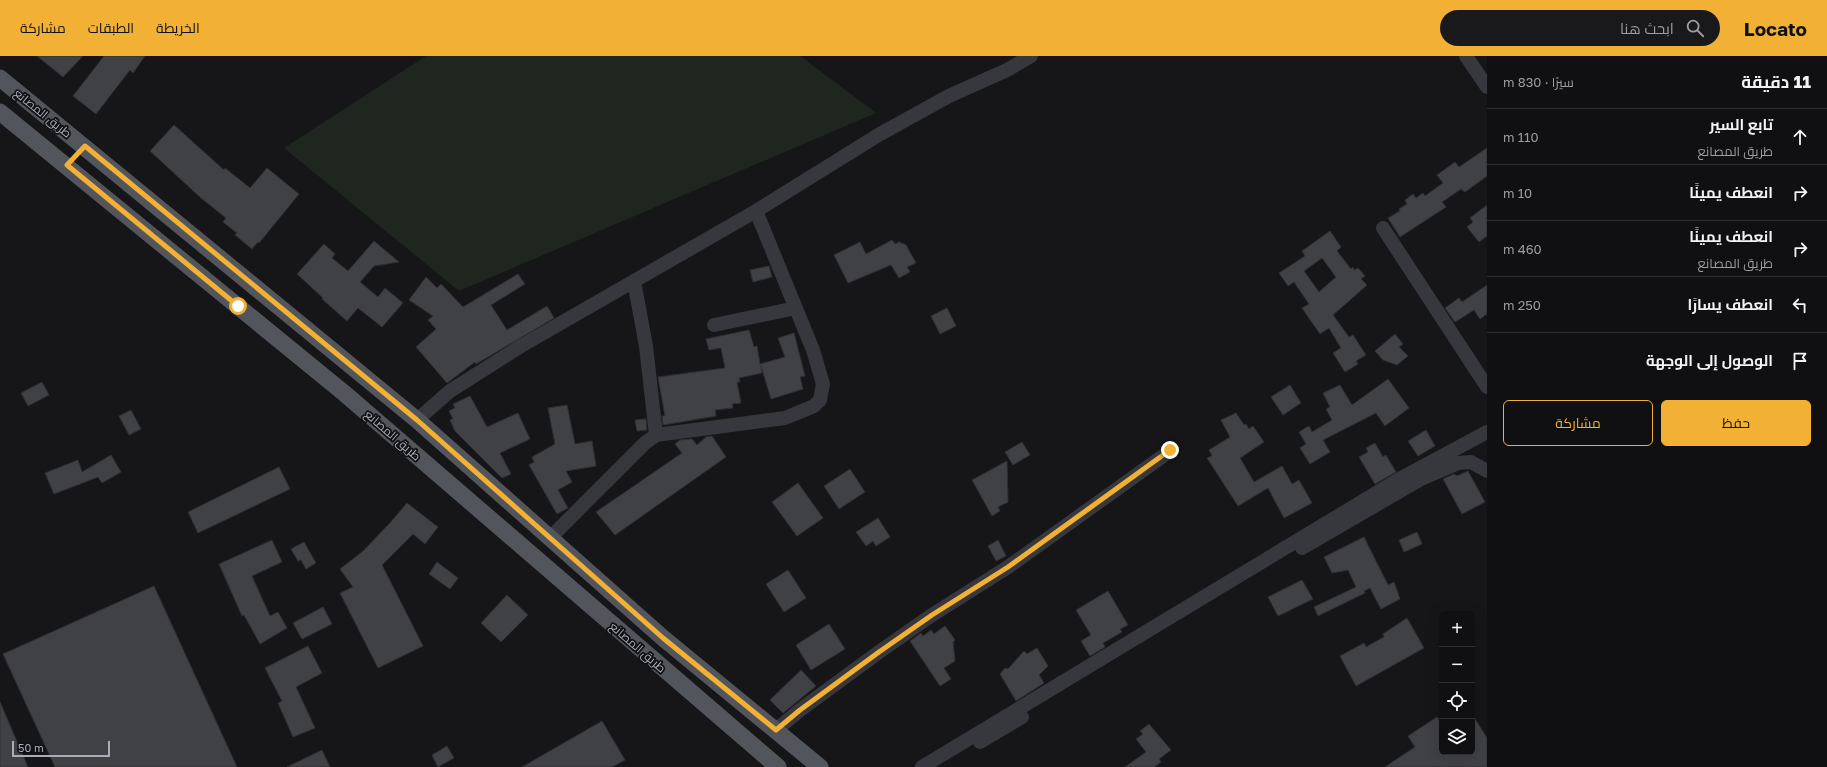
<!DOCTYPE html>
<html lang="ar">
<meta charset="utf-8">
<style>
:root{--surface:#101012;--page:#19191b;--text:#f1f3f6;--muted:#9c9d9f;--line:#303032;--accent:#f2b134}
body{margin:0;font-family:"Golos Text",Cairo,sans-serif;background:var(--page);color:var(--text);direction:rtl}
.controls{position:absolute;right:12px;bottom:12px;display:grid;overflow:hidden;border-radius:6px;box-shadow:0 4px 16px #0002}
.controls button{width:36px;height:36px;display:grid;place-items:center;padding:0;border:0;border-bottom:1px solid var(--line);background:var(--surface);color:var(--text);font:20px sans-serif}
.scale{position:absolute;left:12px;bottom:10px;width:98px;box-sizing:border-box;padding-left:4px;border:2px solid #a8adb8;border-top:0;font-size:11px;line-height:14px;white-space:nowrap;color:#a8adb8;-webkit-text-stroke:3px #111113;paint-order:stroke}
.stop{position:absolute;width:12px;height:12px;margin:-9px;border:3px solid #f2b134;border-radius:50%;background:#fff}
.stop.end{background:#f2b134;border-color:#fff;box-shadow:0 1px 4px #0008}
.list{margin:0;padding:0;list-style:none}
h2{display:flex;justify-content:space-between;align-items:center;height:52px;margin:0;padding:0 16px;font-size:17px}
h2 small{font-size:13px;font-weight:400;color:var(--muted)}
.list li{display:grid;grid-template-columns:26px 1fr auto;gap:12px;align-items:center;box-sizing:border-box;height:56px;padding:0 16px;border-top:1px solid var(--line)}
.list b{display:block;font-size:15px;white-space:nowrap}
.list p{margin:0;font-size:13px;white-space:nowrap;color:var(--muted)}
.list em{font-size:13px;font-style:normal;color:var(--muted)}
.actions{display:flex;gap:8px;padding:12px 16px}
.actions a{flex:1;padding:9px 0;border:1px solid var(--accent);border-radius:6px;text-align:center;font-size:14px;color:var(--accent)}
.actions .main{background:var(--accent);color:#111}
.icon{flex:none;width:22px;height:22px;fill:none;stroke:currentColor;stroke-width:2;stroke-linecap:round;stroke-linejoin:round}
.map{position:relative;flex:none;width:1487px;height:711px;overflow:hidden;direction:ltr}
header{display:flex;align-items:center;gap:24px;box-sizing:border-box;height:56px;padding:0 20px;background:var(--accent);color:#111}
header strong{font-size:19px}
nav{display:flex;gap:22px;margin-inline-start:auto;font-size:14px}
.search{width:280px;height:36px;background:var(--page);display:flex;align-items:center;gap:10px;box-sizing:border-box;padding:0 14px;border-radius:22px;color:var(--muted);font-size:15px}
main{display:flex}
aside{flex:1;background:var(--surface)}
.map>svg:first-child{display:block}
.green{fill:#1e261f}
.building{fill:#404145;stroke:#303034;fill-rule:evenodd}
.lines{fill:none;stroke-linecap:round;stroke-linejoin:round}
.minor{stroke:#37383d;stroke-width:14}
.major{stroke:#53555c;stroke-width:17}
.route{stroke:#f2b134;stroke-width:5}
.labels{text-anchor:middle;dominant-baseline:central;stroke-width:3.5;stroke-linejoin:round;paint-order:stroke}
.street-label{font-size:12px;fill:#a8adb8;stroke:#111113}
</style>
<header>
<strong>Locato</strong>
<div class="search"><svg class="icon" aria-label="search" viewBox="0 0 24 24"><circle cx="10" cy="10" r="6"/><path d="M15 15l6 6"/></svg>ابحث هنا</div>
<nav><a>الخريطة</a><a>الطبقات</a><a>مشاركة</a></nav>
</header>
<main>
<aside>
<h2>11 دقيقة<small>سيرًا · 830 m</small></h2>
<ul class="list">
<li><svg class="icon" aria-label="ahead" viewBox="0 0 24 24"><path d="M12 20V5M6 11l6-6 6 6"/></svg><div><b>تابع السير</b><p>طريق المصانع</p></div><em>110 m</em></li>
<li><svg class="icon" aria-label="right" viewBox="0 0 24 24"><path d="M7 20v-9h11M14 6l5 5-5 5"/></svg><div><b>انعطف يمينًا</b></div><em>10 m</em></li>
<li><svg class="icon" aria-label="right" viewBox="0 0 24 24"><path d="M7 20v-9h11M14 6l5 5-5 5"/></svg><div><b>انعطف يمينًا</b><p>طريق المصانع</p></div><em>460 m</em></li>
<li><svg class="icon" aria-label="left" viewBox="0 0 24 24"><path d="M17 20v-9H6M10 6l-5 5 5 5"/></svg><div><b>انعطف يسارًا</b></div><em>250 m</em></li>
<li><svg class="icon" aria-label="arrive" viewBox="0 0 24 24"><path d="M6 21V4h12l-3 4 3 4H6"/></svg><div><b>الوصول إلى الوجهة</b></div></li>
</ul>
<div class="actions"><a class="main">حفظ</a><a>مشاركة</a></div>
</aside>
<div class="map">
<svg width="1487" height="711" viewBox="0 0 1487 711">
<rect width="100%" height="100%" fill="#161618"/>
<polygon class="green" points="426,0 800,0 876,57 459,235 284,92"/>
<g class="building">
<polygon points="37,0 83,0 63,21"/>
<polygon points="104,0 145,0 133,17 130,14 96,58 73,40"/>
<polygon points="174,69 224,114 225,112 250,132 267,112 299,138 259,187 258,186 252,193 235,179 237,177 223,166 226,162 201,142 150,95"/>
<polygon points="1487,92 1487,120 1465,136 1461,133 1442,146 1446,151 1400,181 1388,162 1400,155 1399,153 1407,148 1405,144 1413,138 1416,142 1423,137 1425,140 1443,127 1437,119 1455,106 1459,111"/>
<polygon points="1487,149 1487,180 1479,186 1467,171 1473,166 1470,162"/>
<path d="M1330 175 1341 191 1337 195 1351 213 1353 211 1354 214 1358 212 1365 220 1361 223 1367 229 1333 259 1349 281 1353 279 1366 299 1356 305 1358 308 1345 316 1333 297 1341 292 1329 272 1320 278 1302 252 1309 248 1294 226 1288 230 1279 217 1305 200 1302 195ZM1322 202 1336 221 1319 236 1304 215Z"/>
<polygon points="892,184 895,188 899,186 906,189 916,207 907,211 910,216 899,222 891,209 848,227 834,199 860,186 866,198"/>
<polygon points="374,185 399,206 374,210 360,226 378,241 385,232 403,247 382,271 358,252 347,265 322,243 323,242 297,218 324,188 335,198 332,202 348,215"/>
<polygon points="769,210 772,221 753,226 750,214"/>
<polygon points="518,218 525,228 491,249 507,274 547,250 554,262 476,308 475,306 447,327 416,291 436,273 428,264 433,260 409,244 426,221 437,232 441,228 463,251"/>
<polygon points="1487,229 1487,258 1480,263 1474,254 1455,266 1445,252 1459,242 1462,246"/>
<polygon points="947,252 956,270 940,278 931,260"/>
<polygon points="749,274 754,291 757,290 760,308 785,301 778,282 794,277 805,320 800,321 803,333 771,343 761,310 762,317 739,322 740,326 737,326 741,347 732,348 733,352 715,354 716,360 663,369 662,360 665,360 658,321 725,312 721,292 709,294 706,283"/>
<polygon points="1395,278 1403,288 1399,291 1408,300 1397,309 1383,304 1375,295"/>
<polygon points="1388,323 1409,352 1385,370 1376,357 1323,384 1330,396 1310,408 1300,392 1306,388 1299,376 1309,370 1312,376 1332,364 1326,353 1330,351 1323,337 1340,329 1352,349"/>
<polygon points="42,326 49,339 28,350 21,337"/>
<polygon points="1290,329 1301,347 1283,359 1271,341"/>
<polygon points="470,340 487,371 518,357 530,383 500,397 511,418 502,422 455,375 450,364 453,363 449,355 455,352 453,348"/>
<polygon points="567,349 575,388 592,385 596,410 566,415 572,426 558,434 568,452 557,458 529,409 534,406 532,401 555,388 548,352"/>
<polygon points="131,354 141,373 129,379 119,360"/>
<polygon points="1236,357 1244,369 1246,368 1249,373 1253,370 1264,386 1240,402 1254,426 1282,410 1292,428 1299,424 1312,447 1284,462 1268,432 1238,450 1207,402 1212,400 1209,394 1230,381 1221,364"/>
<polygon points="646,363 647,374 637,375 635,364"/>
<polygon points="1426,374 1435,390 1418,400 1408,385"/>
<polygon points="712,380 726,401 615,479 596,456 682,397 675,388 680,384 692,383 697,389 706,381"/>
<polygon points="1022,386 1030,399 1013,409 1005,396"/>
<polygon points="1375,387 1383,401 1386,399 1396,416 1375,428 1359,401 1368,396 1366,392"/>
<polygon points="111,399 121,416 102,427 98,421 54,438 45,417 78,404 82,416"/>
<polygon points="1007,405 1008,446 998,451 1000,455 992,460 972,424"/>
<polygon points="279,411 290,433 198,477 188,456"/>
<polygon points="850,413 865,436 839,453 824,430"/>
<polygon points="1468,415 1485,446 1462,458 1443,423 1454,418 1457,420"/>
<polygon points="798,427 823,462 797,480 772,446"/>
<polygon points="407,447 438,471 425,488 413,478 382,509 423,590 378,612 340,537 353,531 340,513 362,496 389,468"/>
<polygon points="878,462 890,481 876,490 873,485 866,490 856,476"/>
<polygon points="1417,476 1422,488 1404,496 1399,484"/>
<polygon points="1364,481 1388,529 1394,526 1400,543 1381,553 1370,532 1364,535 1365,537 1318,560 1314,551 1356,531 1348,514 1332,517 1324,501"/>
<polygon points="272,484 282,506 252,520 270,560 278,556 287,572 260,588 244,559 242,560 219,508"/>
<polygon points="998,484 1006,500 996,505 988,490"/>
<polygon points="304,486 316,507 306,513 301,504 298,505 291,493"/>
<polygon points="437,506 458,522 450,533 429,518"/>
<polygon points="788,514 806,542 784,556 766,528"/>
<polygon points="1302,524 1313,543 1278,560 1268,541"/>
<polygon points="154,530 237,711 55,711 3,598"/>
<polygon points="1108,535 1128,569 1120,573 1122,576 1103,587 1105,591 1090,600 1081,585 1091,579 1076,554"/>
<polygon points="507,539 528,559 501,586 481,567"/>
<polygon points="323,551 332,568 302,583 293,567"/>
<polygon points="1407,562 1424,592 1356,630 1340,600 1364,587 1366,591 1384,581 1383,578"/>
<polygon points="829,568 845,593 811,614 796,589"/>
<polygon points="945,570 955,584 953,586 955,605 944,612 951,623 940,630 910,585 921,577 923,580 931,574 934,578"/>
<polygon points="308,590 322,617 296,631 315,672 293,681 278,647 282,645 265,612"/>
<polygon points="1037,592 1048,610 1039,619 1044,627 1016,645 1000,618 1005,612 1008,613 1024,595 1027,598"/>
<polygon points="801,614 816,630 783,657 770,644"/>
<polygon points="0,646 28,711 0,711"/>
<polygon points="1472,658 1487,682 1487,711 1385,711 1415,691 1408,680 1437,661 1442,668 1442,696 1472,696"/>
<polygon points="602,665 625,704 612,711 522,711"/>
<polygon points="1149,668 1171,694 1159,703 1161,706 1154,711 1125,711 1146,696 1136,683 1143,678 1140,675"/>
<polygon points="447,690 454,702 438,711 432,699"/>
<polygon points="322,694 330,711 287,711"/>
</g>
<g class="lines">
<g class="minor">
<polyline points="1466,0 1487,31"/>
<polyline points="1383,172 1487,331"/>
<polyline points="714,269 796,252"/>
<polyline points="417,364 450,335 521,290 756,155 880,78 949,40 1007,14 1031,0"/>
<polyline points="656,379 785,362 814,350 820,344 823,328 813,294 756,155"/>
<polyline points="550,482 645,387 656,379 646,290 634,225"/>
<polyline points="1302,492 1421,423 1458,407 1471,406 1487,415"/>
<polyline points="776,674 800,654 879,596 932,559 1008,511 1170,395"/>
<polyline points="980,686 1022,661"/>
<polyline points="922,711 1396,425 1487,376"/>
</g>
<g class="major">
<polyline points="0,22 417,364 663,582 820,711"/>
<polyline points="0,56 344,337 778,711"/>
</g>
</g>
<g class="lines">
<polyline class="route" points="238,250 67,109 85,90 417,364 663,582 776,674 800,654 879,596 932,559 1008,511 1170,394"/>
</g>
<g class="labels">
<g class="street-label">
<text transform="translate(43 57) rotate(39)">طريق المصانع</text>
<text transform="translate(393 379) rotate(41)">طريق المصانع</text>
<text transform="translate(638 591) rotate(41)">طريق المصانع</text>
</g>
</g>
</svg>
<div class="controls">
<button>+</button>
<button>−</button>
<button><svg class="icon" aria-label="locate" viewBox="0 0 24 24"><circle cx="12" cy="12" r="6"/><path d="M12 2v4M12 18v4M2 12h4M18 12h4"/></svg></button>
<button><svg class="icon" aria-label="layers" viewBox="0 0 24 24"><path d="M12 4l9 5-9 5-9-5zM3 14l9 5 9-5"/></svg></button>
</div>
<div class="scale">50 m</div>
<div class="stop" style="left:238px;top:250px"></div>
<div class="stop end" style="left:1170px;top:394px"></div>
</div>
</main>
